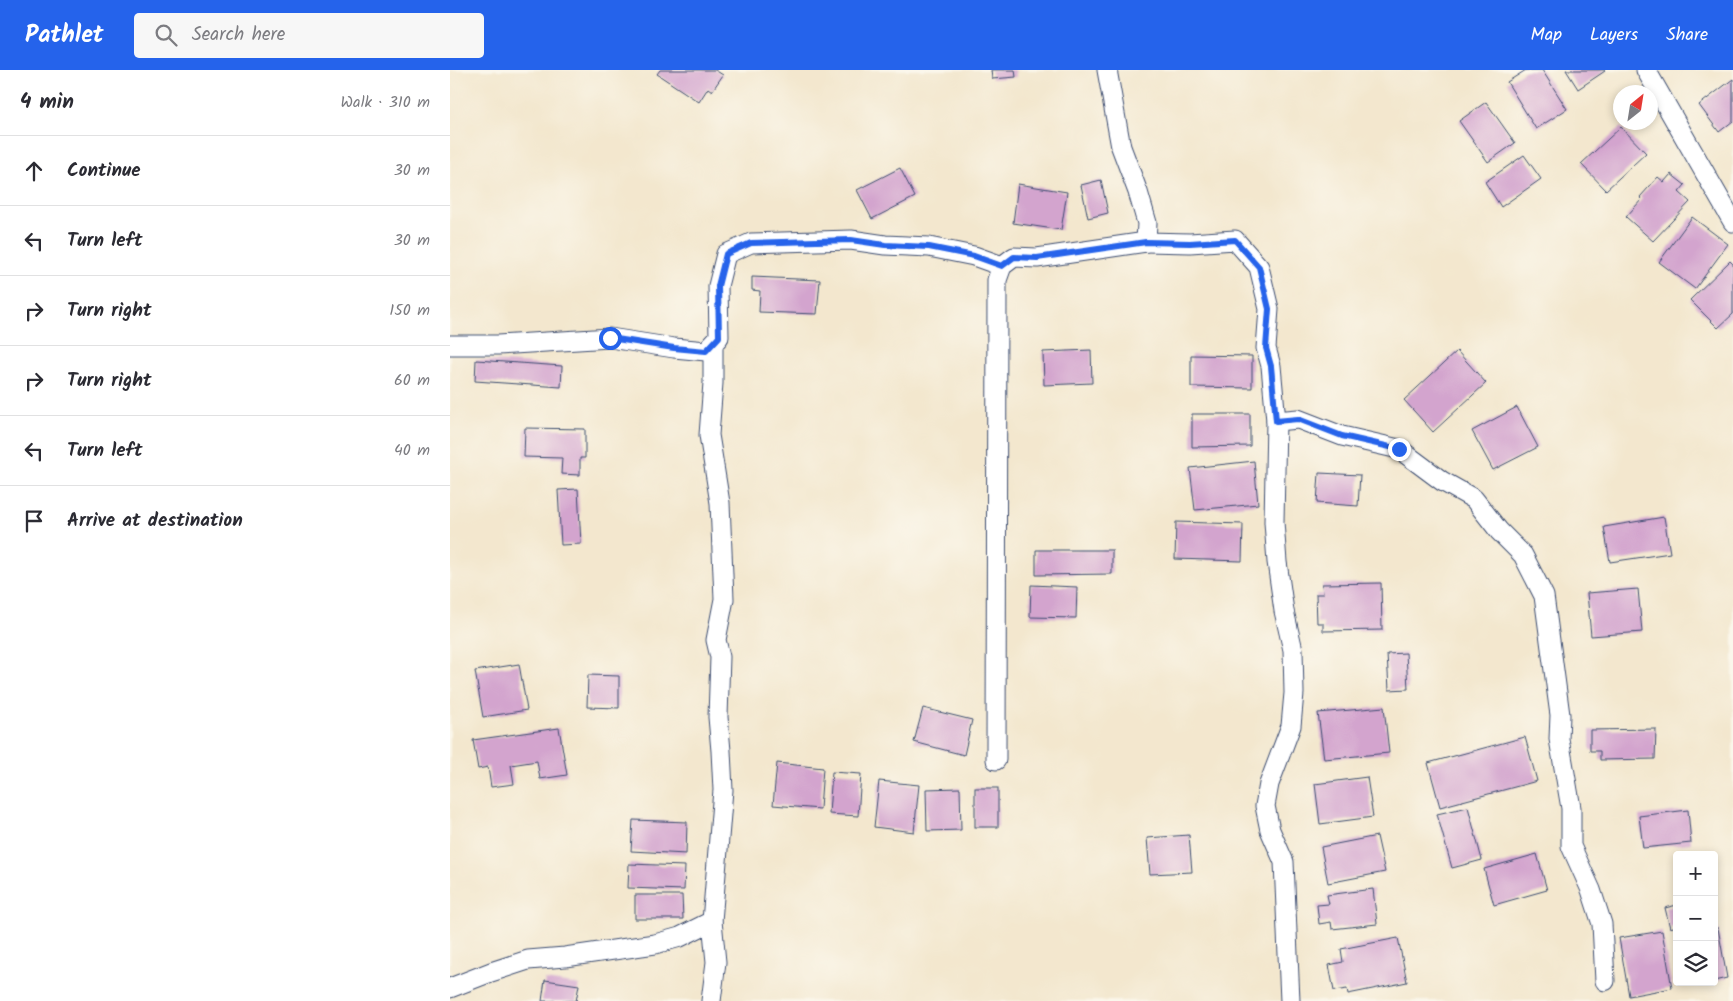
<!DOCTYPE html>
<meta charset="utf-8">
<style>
:root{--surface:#fff;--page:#f7f7f7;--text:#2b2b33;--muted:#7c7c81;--line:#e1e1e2;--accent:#2563eb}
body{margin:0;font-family:Kalam,sans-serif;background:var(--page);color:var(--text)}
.controls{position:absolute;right:15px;bottom:15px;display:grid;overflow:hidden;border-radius:5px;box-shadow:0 2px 8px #0003}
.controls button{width:45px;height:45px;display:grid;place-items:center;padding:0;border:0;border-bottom:1px solid var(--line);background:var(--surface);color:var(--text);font:25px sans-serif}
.compass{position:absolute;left:1163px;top:15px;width:45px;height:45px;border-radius:50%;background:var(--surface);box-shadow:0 2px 8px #0003;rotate:30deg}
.stop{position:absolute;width:15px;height:15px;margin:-11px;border:4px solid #2563eb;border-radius:50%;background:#fff}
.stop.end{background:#2563eb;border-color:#fff;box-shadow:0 1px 5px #0008}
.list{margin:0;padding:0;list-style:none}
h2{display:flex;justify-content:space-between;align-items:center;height:65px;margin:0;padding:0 20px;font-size:21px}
h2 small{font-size:16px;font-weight:400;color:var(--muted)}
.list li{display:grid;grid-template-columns:32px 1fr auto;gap:15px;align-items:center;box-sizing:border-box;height:70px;padding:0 20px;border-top:1px solid var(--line)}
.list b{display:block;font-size:19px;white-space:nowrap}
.list em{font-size:16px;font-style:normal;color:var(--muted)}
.icon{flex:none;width:28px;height:28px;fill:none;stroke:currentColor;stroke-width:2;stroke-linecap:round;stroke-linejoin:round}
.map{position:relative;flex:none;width:1283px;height:931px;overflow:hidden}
header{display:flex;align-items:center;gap:30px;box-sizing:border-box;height:70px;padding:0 25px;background:var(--accent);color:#fff}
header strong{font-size:24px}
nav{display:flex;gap:28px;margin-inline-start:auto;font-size:18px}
.search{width:350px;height:45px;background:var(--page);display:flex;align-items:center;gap:12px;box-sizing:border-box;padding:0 18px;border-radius:5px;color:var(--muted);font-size:19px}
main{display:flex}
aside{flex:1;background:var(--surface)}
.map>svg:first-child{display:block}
.building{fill:#d3a4ce}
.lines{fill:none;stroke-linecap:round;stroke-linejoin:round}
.street-casing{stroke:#3b4b6f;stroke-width:21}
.street{stroke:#fff;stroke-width:19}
.route{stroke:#2563eb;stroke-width:6}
</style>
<header>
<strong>Pathlet</strong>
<div class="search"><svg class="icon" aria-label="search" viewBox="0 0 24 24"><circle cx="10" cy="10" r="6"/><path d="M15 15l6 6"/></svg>Search here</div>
<nav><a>Map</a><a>Layers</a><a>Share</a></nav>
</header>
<main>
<aside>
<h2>4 min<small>Walk · 310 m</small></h2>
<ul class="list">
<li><svg class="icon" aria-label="ahead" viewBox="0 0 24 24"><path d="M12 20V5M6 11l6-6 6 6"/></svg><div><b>Continue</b></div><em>30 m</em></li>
<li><svg class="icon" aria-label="left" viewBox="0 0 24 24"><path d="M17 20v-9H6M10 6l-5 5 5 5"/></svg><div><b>Turn left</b></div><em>30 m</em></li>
<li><svg class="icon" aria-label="right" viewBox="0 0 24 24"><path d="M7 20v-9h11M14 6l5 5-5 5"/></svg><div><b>Turn right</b></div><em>150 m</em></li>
<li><svg class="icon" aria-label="right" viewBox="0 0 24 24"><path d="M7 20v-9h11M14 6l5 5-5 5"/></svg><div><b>Turn right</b></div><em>60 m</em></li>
<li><svg class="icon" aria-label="left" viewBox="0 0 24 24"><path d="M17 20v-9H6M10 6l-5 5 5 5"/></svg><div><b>Turn left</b></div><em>40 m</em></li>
<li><svg class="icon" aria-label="arrive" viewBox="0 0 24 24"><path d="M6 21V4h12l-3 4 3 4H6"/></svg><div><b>Arrive at destination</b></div></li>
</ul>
</aside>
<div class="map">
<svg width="1283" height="931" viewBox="0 0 1283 931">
<rect width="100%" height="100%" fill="#fbf7ec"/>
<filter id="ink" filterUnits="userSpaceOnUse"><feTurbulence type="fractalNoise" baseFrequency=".02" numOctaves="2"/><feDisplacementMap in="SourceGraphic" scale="10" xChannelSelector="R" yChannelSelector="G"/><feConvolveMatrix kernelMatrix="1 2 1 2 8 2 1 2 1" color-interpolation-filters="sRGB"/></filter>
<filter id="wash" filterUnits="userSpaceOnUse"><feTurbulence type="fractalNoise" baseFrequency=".0096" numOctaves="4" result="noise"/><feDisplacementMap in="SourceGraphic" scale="20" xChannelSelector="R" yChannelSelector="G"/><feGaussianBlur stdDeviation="1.12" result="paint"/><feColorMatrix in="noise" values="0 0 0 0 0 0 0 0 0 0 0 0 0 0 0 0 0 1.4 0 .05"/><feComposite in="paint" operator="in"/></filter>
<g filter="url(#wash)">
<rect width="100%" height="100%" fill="#f3e7ce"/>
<g id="blocks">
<g class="building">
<polygon points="210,0 265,0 273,5 262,21 258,18 249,32 207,4"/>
<polygon points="541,0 565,0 566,7 542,9"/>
<polygon points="1076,0 1092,0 1117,39 1086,59 1057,12"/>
<polygon points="1116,0 1154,0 1155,1 1128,19"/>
<polygon points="1283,9 1283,51 1269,62 1249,35"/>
<polygon points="1036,32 1065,73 1038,92 1009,51"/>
<polygon points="1171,57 1196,83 1156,120 1131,94"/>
<polygon points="1074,85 1091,109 1051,137 1035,112"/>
<polygon points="450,98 465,127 422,149 407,120"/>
<polygon points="1221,104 1235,115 1229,122 1240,132 1203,171 1176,147 1192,129 1190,127 1208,107 1214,112"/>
<polygon points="651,110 658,143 638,148 631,115"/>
<polygon points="568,114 617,122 611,160 563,153"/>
<polygon points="1242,147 1278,174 1245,219 1209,192"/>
<polygon points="1280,191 1283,194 1283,244 1268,258 1240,230"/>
<polygon points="302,207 370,210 367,244 309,242 310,221 302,220"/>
<polygon points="641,280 642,313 594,315 593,282"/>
<polygon points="1007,281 1036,313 983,362 954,330"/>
<polygon points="741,285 802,286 802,318 741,317"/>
<polygon points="26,290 112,296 111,317 25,311"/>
<polygon points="1067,337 1088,377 1043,400 1022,361"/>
<polygon points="742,344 800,344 800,376 742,377"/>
<polygon points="75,358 135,359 135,388 130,388 130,405 111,404 112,388 74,387"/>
<polygon points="804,391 808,434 745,440 740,398"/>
<polygon points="869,403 910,405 908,436 867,433"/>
<polygon points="128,419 131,474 111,475 108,420"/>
<polygon points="1214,447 1220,483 1160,492 1154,457"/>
<polygon points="726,452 793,454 792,491 725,489"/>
<polygon points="586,480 662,480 662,504 586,505"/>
<polygon points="931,513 932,560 873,561 873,553 867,553 866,524 873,524 872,514"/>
<polygon points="581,515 627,517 626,548 580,547"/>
<polygon points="1188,519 1192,562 1141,566 1137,523"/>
<polygon points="956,583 958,619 939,620 937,584"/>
<polygon points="69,594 77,640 33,647 25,601"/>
<polygon points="138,605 169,606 169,638 137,637"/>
<polygon points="934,637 939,683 874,689 868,643"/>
<polygon points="473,638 522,650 514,685 464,672"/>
<polygon points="109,658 117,705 90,709 87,691 61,695 64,714 41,717 38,697 28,699 23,670"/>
<polygon points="1206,659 1205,689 1150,690 1150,681 1140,681 1140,660"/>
<polygon points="1075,667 1087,711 990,737 978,693"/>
<polygon points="327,693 373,698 370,739 323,735"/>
<polygon points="382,702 411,704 408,746 379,744"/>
<polygon points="917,707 923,747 870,754 865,714"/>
<polygon points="429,711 469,715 464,762 424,757"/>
<polygon points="510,718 511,760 477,761 476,719"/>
<rect x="525" y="718" width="23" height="39"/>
<polygon points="1018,737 1032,790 1002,798 987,744"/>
<polygon points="1238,740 1241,773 1193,778 1189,746"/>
<polygon points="183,750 237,752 236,784 181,781"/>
<polygon points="739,765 742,802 700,804 697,768"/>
<polygon points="927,766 935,802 878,813 871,777"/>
<polygon points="1087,784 1097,820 1044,835 1034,799"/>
<polygon points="179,794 235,796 234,820 178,818"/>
<polygon points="923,819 927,854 882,859 881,852 869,854 867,835 879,834 877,825"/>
<polygon points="185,825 232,825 233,849 185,849"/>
<polygon points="1227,835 1227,856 1220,858 1215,838"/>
<polygon points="1264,858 1268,858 1277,908 1264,911"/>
<polygon points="1212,861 1222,918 1179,926 1169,868"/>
<polygon points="948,868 957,912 898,924 897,919 884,921 879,895 893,892 891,879"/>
<polygon points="95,910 129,915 126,931 92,931"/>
</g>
</g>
</g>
<g filter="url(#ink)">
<use href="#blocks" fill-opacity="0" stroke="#3b4b6f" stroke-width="1"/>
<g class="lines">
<defs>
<g id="street">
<polyline points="657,0 671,77 688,122 697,153 696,172 740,173 785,170 809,197 819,239 816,278 821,296 826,351 848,349 892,366 949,379 992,411 1024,429 1049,461 1073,485 1094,526 1110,645 1109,669 1121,738 1121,776 1141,820 1152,854 1155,911"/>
<polyline points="1196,0 1283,152"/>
<polyline points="0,275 48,275 160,268 224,278 256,281 269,267 268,216 276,184 301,173 401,170 435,175 479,177 524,186 552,196"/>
<polyline points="826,351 824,452 827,492 834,541 843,580 844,623 841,656 819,714 815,736 820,760 834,792 840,931"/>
<polyline points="546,690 547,210 552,196 564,187 587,188 696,172"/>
<polyline points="0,918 41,902 78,890 115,887 205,874 230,867 262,851 273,720 271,681 268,647 270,587 266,570 274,529 270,433 259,365 263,313 263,274"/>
<polyline points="261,931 266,892 262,851"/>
</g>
</defs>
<use href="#street" class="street-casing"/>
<use href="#street" class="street"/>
</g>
</g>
<g class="lines" filter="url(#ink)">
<polyline class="route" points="160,268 224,278 256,281 269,267 268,216 276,184 301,173 401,170 435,175 479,177 524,186 552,196 564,187 587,188 696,172 740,173 785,170 809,197 819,239 816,278 821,296 826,351 848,349 892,366 949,379"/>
</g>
</svg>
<div class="controls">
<button>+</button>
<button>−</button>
<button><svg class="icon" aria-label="layers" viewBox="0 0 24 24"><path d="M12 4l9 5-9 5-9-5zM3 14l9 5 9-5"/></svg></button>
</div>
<svg class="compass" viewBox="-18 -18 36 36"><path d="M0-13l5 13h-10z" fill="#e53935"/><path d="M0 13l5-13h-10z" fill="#7c7c81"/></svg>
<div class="stop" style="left:160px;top:268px"></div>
<div class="stop end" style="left:949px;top:379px"></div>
</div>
</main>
